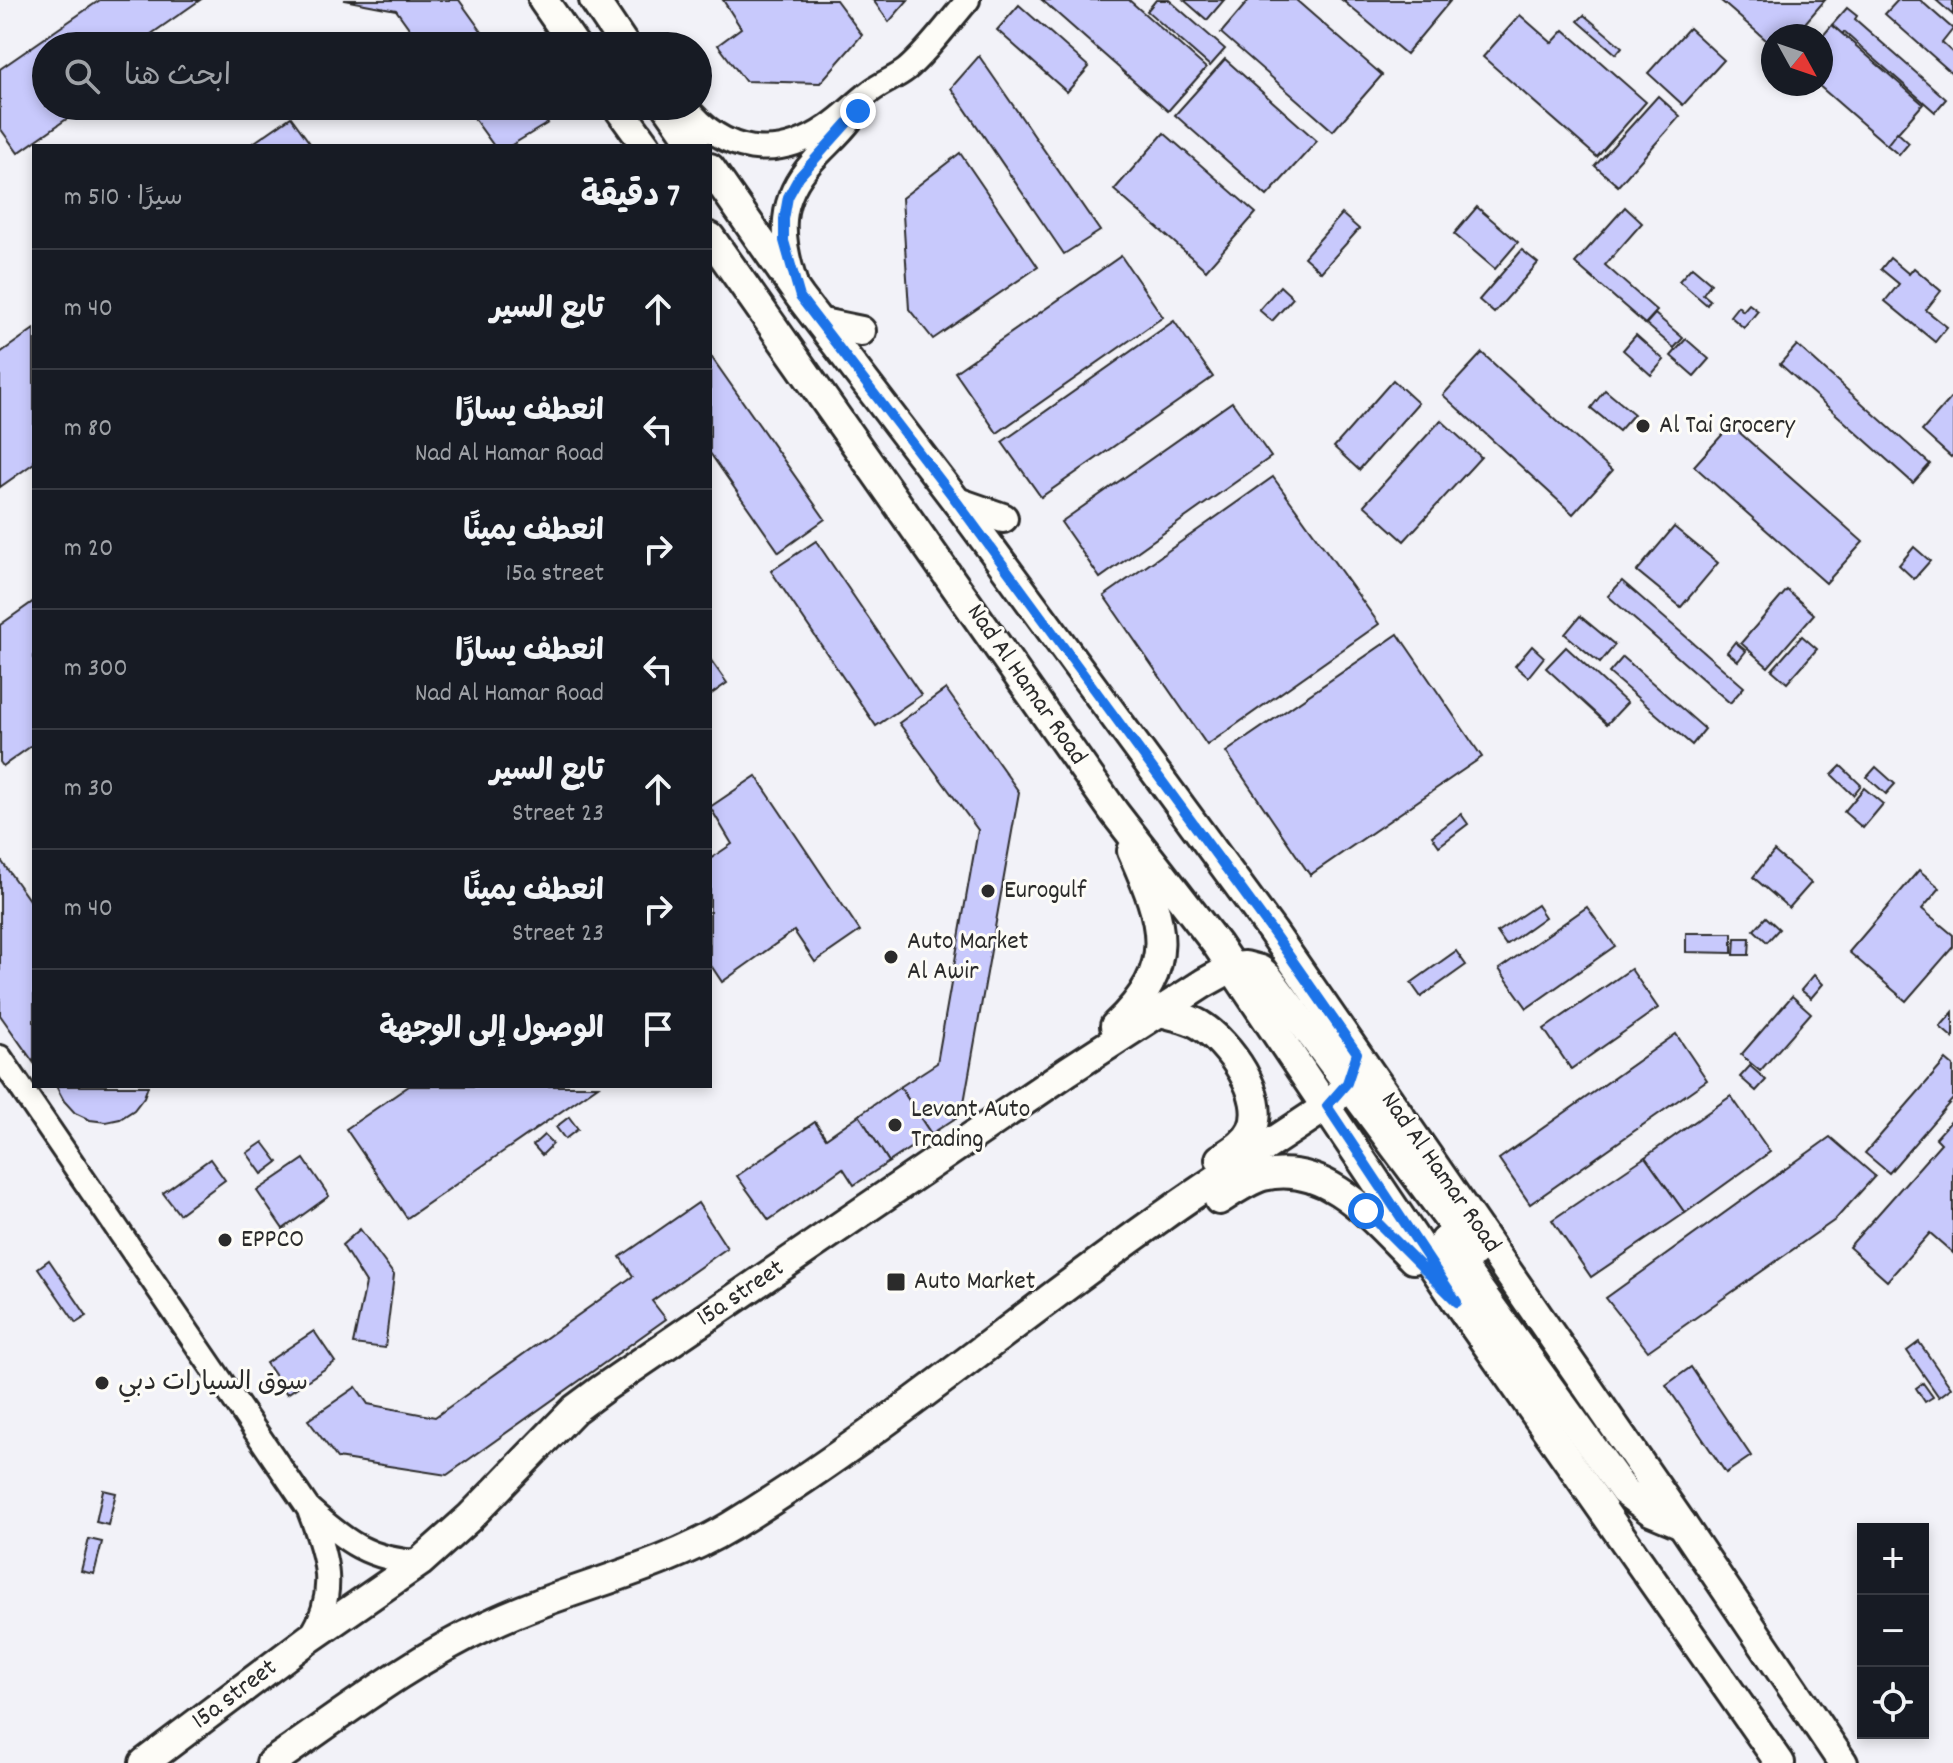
<!DOCTYPE html>
<html lang="ar">
<meta charset="utf-8">
<style>
:root{--surface:#171b24;--page:#20242c;--text:#f1f3f6;--muted:#9ea1a6;--line:#363941}
body{margin:0;font-family:Dekko,"Playpen Sans Arabic",sans-serif;background:var(--page);color:var(--text);direction:rtl}
.controls{position:absolute;right:24px;bottom:24px;display:grid;overflow:hidden;border-radius:0px;box-shadow:0 4px 12px #0003}
.controls button{width:72px;height:72px;display:grid;place-items:center;padding:0;border:0;border-bottom:2px solid var(--line);background:var(--surface);color:var(--text);font:40px sans-serif}
.compass{position:absolute;left:1761px;top:24px;width:72px;height:72px;border-radius:50%;background:var(--surface);box-shadow:0 4px 12px #0003;rotate:130deg}
.stop{position:absolute;width:24px;height:24px;margin:-18px;border:6px solid #1a73e8;border-radius:50%;background:#fff}
.stop.end{background:#1a73e8;border-color:#fff;box-shadow:0 2px 8px #0008}
.list{margin:0;padding:0;list-style:none}
h2{display:flex;justify-content:space-between;align-items:center;height:104px;margin:0;padding:0 32px;font-size:34px}
h2 small{font-size:26px;font-weight:400;color:var(--muted)}
.list li{display:grid;grid-template-columns:52px 1fr auto;gap:24px;align-items:center;box-sizing:border-box;height:120px;padding:0 32px;border-top:2px solid var(--line)}
.list b{display:block;font-size:30px;white-space:nowrap}
.list p{margin:0;font-size:26px;white-space:nowrap;color:var(--muted)}
.list em{font-size:26px;font-style:normal;color:var(--muted)}
.icon{flex:none;width:44px;height:44px;fill:none;stroke:currentColor;stroke-width:2;stroke-linecap:round;stroke-linejoin:round}
.map{position:relative;flex:none;width:1953px;height:1763px;overflow:hidden;direction:ltr}
.search{position:absolute;background:var(--surface);box-shadow:0 4px 12px #0003;left:32px;top:32px;width:680px;height:88px;display:flex;align-items:center;gap:20px;box-sizing:border-box;padding:0 28px;border-radius:44px;color:var(--muted);font-size:30px}
.panel{position:absolute;background:var(--surface);box-shadow:0 4px 12px #0003;left:32px;top:144px;width:680px;height:944px;border-radius:0px;direction:rtl}
.map>svg:first-child{display:block}
.building{fill:#c8c9fc;stroke:#2b2b2b;stroke-width:2}
.lines{fill:none;stroke-linecap:round;stroke-linejoin:round}
.minor-casing{stroke:#2b2b2b;stroke-width:28}
.major-casing{stroke:#2b2b2b;stroke-width:34}
.minor{stroke:#fdfcf7;stroke-width:22}
.major{stroke:#fdfcf7;stroke-width:28}
.route{stroke:#1a73e8;stroke-width:10}
.poi-dot{fill:#2b2b2b;stroke:#fdfcf7;stroke-width:3}
.labels{text-anchor:middle;dominant-baseline:central;stroke-width:6;stroke-linejoin:round;paint-order:stroke}
.poi-label{font-size:26px;fill:#2b2b2b;stroke:#fdfcf7;text-anchor:start}
.street-label{font-size:26px;fill:#2b2b2b;stroke:#fdfcf7}
</style>
<div class="map">
<svg width="1953" height="1763" viewBox="0 0 1953 1763">
<rect width="100%" height="100%" fill="#f2f2f8"/>
<filter id="ink" filterUnits="userSpaceOnUse"><feTurbulence type="fractalNoise" baseFrequency=".0125" numOctaves="2"/><feDisplacementMap in="SourceGraphic" scale="16" xChannelSelector="R" yChannelSelector="G"/><feConvolveMatrix kernelMatrix="1 2 1 2 8 2 1 2 1" color-interpolation-filters="sRGB"/></filter>
<g filter="url(#ink)">
<g class="building">
<polygon points="100,0 200,0 134,46 46,46 46,106 85,106 18,153 0,128 0,69"/>
<polygon points="344,0 459,0 492,46 422,46 396,10"/>
<polygon points="723,0 836,0 862,35 820,83 745,81 718,45 741,28"/>
<polygon points="873,0 908,0 889,22"/>
<polygon points="1042,0 1129,0 1206,68 1168,111"/>
<polygon points="1156,0 1169,0 1225,49 1210,66 1147,11"/>
<polygon points="1184,0 1224,0 1207,20"/>
<polygon points="1249,0 1296,0 1382,75 1333,131 1221,33"/>
<polygon points="1342,0 1451,0 1406,54"/>
<polygon points="1720,0 1825,0 1794,36 1773,36 1773,46"/>
<polygon points="1898,0 1920,0 1953,29 1942,43 1953,53 1953,74 1885,14"/>
<polygon points="1936,0 1953,0 1953,15"/>
<polygon points="1019,5 1089,67 1067,92 997,30"/>
<polygon points="1847,8 1857,16 1855,19 1946,99 1935,112 1844,32 1842,34 1832,25"/>
<polygon points="1520,15 1552,43 1564,30 1646,102 1597,157 1483,57"/>
<polygon points="1584,15 1622,47 1616,54 1578,21"/>
<polygon points="1832,25 1923,104 1887,145 1817,84 1821,84 1821,38"/>
<polygon points="1689,28 1724,60 1683,105 1648,73"/>
<polygon points="979,56 1100,231 1064,254 951,88"/>
<polygon points="1225,59 1317,141 1267,196 1175,115"/>
<polygon points="1658,96 1680,116 1618,186 1595,166"/>
<polygon points="465,106 536,106 548,123 510,146 494,146"/>
<polygon points="291,117 312,146 249,146"/>
<polygon points="1897,132 1909,143 1899,155 1887,145"/>
<polygon points="1164,133 1256,213 1206,270 1114,190"/>
<polygon points="960,153 1038,267 933,339 909,309 902,198"/>
<polygon points="1477,207 1518,242 1495,269 1454,234"/>
<polygon points="1625,207 1642,223 1605,265 1657,311 1645,324 1575,263"/>
<polygon points="1342,214 1359,229 1321,272 1304,257"/>
<polygon points="1522,250 1538,263 1494,313 1479,300"/>
<polygon points="1121,256 1163,317 997,433 955,372"/>
<polygon points="1890,258 1909,274 1914,268 1941,291 1926,310 1947,327 1935,342 1885,301 1899,284 1881,269"/>
<polygon points="1692,267 1711,283 1703,294 1710,300 1707,305 1679,281"/>
<polygon points="1280,286 1293,298 1272,321 1259,310"/>
<polygon points="1749,304 1758,311 1744,328 1730,316 1738,306 1743,311"/>
<polygon points="1655,314 1683,338 1674,348 1646,324"/>
<polygon points="1174,321 1213,377 1041,497 1002,442"/>
<polygon points="34,329 34,463 0,487 0,353"/>
<polygon points="1636,335 1664,360 1651,375 1623,350"/>
<polygon points="1686,339 1709,359 1694,376 1671,356"/>
<polygon points="1797,345 1930,464 1913,483 1780,364"/>
<polygon points="1482,353 1612,471 1573,514 1443,395"/>
<polygon points="710,355 825,519 779,552 710,453"/>
<polygon points="1393,380 1418,403 1359,470 1334,447"/>
<polygon points="1605,390 1634,414 1619,431 1591,408"/>
<polygon points="1953,396 1953,455 1951,457 1922,431"/>
<polygon points="1232,402 1271,457 1100,578 1061,522"/>
<polygon points="1441,420 1481,457 1404,541 1364,505"/>
<polygon points="1731,425 1863,542 1826,583 1694,466"/>
<polygon points="1273,477 1379,624 1207,745 1104,596"/>
<polygon points="1674,527 1718,563 1681,607 1637,571"/>
<polygon points="816,541 921,695 876,726 771,571"/>
<polygon points="1914,547 1930,561 1914,579 1899,565"/>
<polygon points="1622,581 1744,687 1730,703 1608,596"/>
<polygon points="1787,590 1814,614 1768,667 1741,643"/>
<polygon points="34,601 34,744 3,766 0,762 0,625"/>
<polygon points="1580,616 1615,645 1600,663 1565,634"/>
<polygon points="1398,634 1482,757 1310,875 1226,752"/>
<polygon points="1802,636 1817,649 1787,683 1772,670"/>
<polygon points="1735,642 1746,651 1738,661 1727,652"/>
<polygon points="1532,646 1544,657 1528,677 1515,666"/>
<polygon points="1566,647 1627,703 1607,724 1546,668"/>
<polygon points="1623,657 1705,729 1692,745 1609,673"/>
<polygon points="710,659 727,683 710,695"/>
<polygon points="946,689 1019,792 962,1114 931,1134 900,1087 937,1063 978,830 899,723"/>
<polygon points="1841,766 1861,785 1853,795 1832,775"/>
<polygon points="1876,767 1895,784 1886,794 1867,777"/>
<polygon points="756,776 860,931 815,962 794,931 722,982 710,964 710,859 732,844 710,807"/>
<polygon points="1864,788 1883,804 1863,828 1844,812"/>
<polygon points="1461,814 1468,824 1439,846 1432,836"/>
<polygon points="1774,851 1811,883 1789,908 1753,877"/>
<polygon points="0,859 34,907 34,1063 0,1015"/>
<polygon points="1919,870 1940,888 1922,909 1953,935 1953,947 1906,1001 1849,952"/>
<polygon points="1537,905 1545,917 1506,945 1497,932"/>
<polygon points="1587,907 1615,946 1527,1008 1499,969"/>
<polygon points="1766,917 1779,929 1767,942 1754,930"/>
<polygon points="1686,933 1732,933 1732,953 1686,952"/>
<polygon points="1735,938 1750,938 1749,955 1734,955"/>
<polygon points="1456,951 1466,965 1421,997 1411,983"/>
<polygon points="1631,969 1658,1008 1571,1069 1544,1029"/>
<polygon points="1814,975 1823,984 1811,998 1801,990"/>
<polygon points="1792,996 1811,1013 1760,1071 1741,1055"/>
<polygon points="1953,1012 1953,1038 1940,1027"/>
<polygon points="1676,1034 1707,1080 1530,1204 1499,1159"/>
<polygon points="1946,1060 1953,1066 1953,1099 1889,1173 1865,1153"/>
<polygon points="1750,1066 1766,1080 1756,1091 1740,1077"/>
<polygon points="56,1086 148,1086 144,1097 134,1110 120,1119 106,1122 90,1120 75,1113 64,1101"/>
<polygon points="409,1086 598,1086 407,1218 346,1129"/>
<polygon points="900,1087 931,1134 889,1162 859,1115"/>
<polygon points="1731,1096 1770,1152 1685,1213 1645,1157"/>
<polygon points="859,1115 889,1162 854,1185 843,1168 769,1220 737,1176 815,1122 826,1138"/>
<polygon points="569,1117 578,1129 565,1139 556,1127"/>
<polygon points="1953,1119 1953,1253 1930,1233 1887,1281 1849,1247 1941,1143 1936,1138"/>
<polygon points="544,1135 553,1144 542,1155 533,1145"/>
<polygon points="1830,1137 1875,1176 1835,1220 1648,1351 1606,1298"/>
<polygon points="263,1142 278,1162 262,1174 247,1153"/>
<polygon points="1645,1157 1685,1213 1591,1277 1552,1220"/>
<polygon points="210,1159 225,1180 179,1214 163,1193"/>
<polygon points="304,1159 329,1196 283,1229 257,1191"/>
<polygon points="698,1203 727,1248 652,1301 666,1319 447,1475 337,1458 308,1420 356,1387 368,1404 435,1417 633,1276 620,1257"/>
<polygon points="360,1229 394,1275 385,1348 353,1344 366,1283 342,1245"/>
<polygon points="49,1260 87,1316 76,1323 38,1268"/>
<polygon points="314,1331 335,1362 287,1394 266,1363"/>
<polygon points="1919,1342 1951,1388 1939,1397 1907,1351"/>
<polygon points="1691,1367 1751,1456 1726,1473 1666,1385"/>
<polygon points="1923,1383 1933,1397 1925,1402 1916,1388"/>
<polygon points="103,1490 116,1493 108,1525 96,1522"/>
<polygon points="89,1539 102,1542 94,1574 81,1571"/>
</g>
<g class="lines">
<defs>
<g id="minor">
<path d="M686 106C724 154 776 162 827 127 843 117 855 103 870 92 881 83 896 78 907 69 928 51 949 22 968 0"/>
<path d="M795 281C780 235 778 200 812 162 824 148 839 136 851 120"/>
<path d="M0 1057 308 1508C345 1541 369 1560 420 1562"/>
<path d="M310 1513C327 1556 338 1593 311 1636"/>
</g>
<g id="major">
<polyline points="543,0 575,46"/>
<polyline points="594,0 625,46"/>
<polyline points="617,106 646,146"/>
<polyline points="667,106 695,146"/>
<polyline points="710,168 800,297 957,502 1272,931 1682,1524 1843,1763"/>
<polyline points="710,237 1114,812 1217,945 1457,1302 1780,1763"/>
<polyline points="822,323 861,331"/>
<polyline points="957,502 1003,518"/>
<path d="M1159 1012C1173 1015 1188 1018 1200 1025 1228 1042 1268 1097 1252 1130 1246 1143 1232 1151 1220 1159"/>
<path d="M1115 1026C1179 966 1164 923 1132 851"/>
<path d="M1219 1200C1233 1191 1247 1181 1263 1176 1326 1160 1374 1220 1413 1259"/>
<polyline points="1444,1241 1624,1491 1651,1511 1682,1524"/>
<polyline points="144,1763 310,1638 420,1562 469,1518 575,1409 602,1389 1068,1071 1204,983 1233,967 1245,966 1260,970 1269,978 1474,1253"/>
<path d="M271 1763C341 1715 410 1661 488 1625 567 1587 655 1572 731 1526 882 1434 1016 1319 1160 1218 1214 1179 1271 1144 1327 1106L1339 1094"/>
</g>
</defs>
<use href="#minor" class="minor-casing"/>
<use href="#major" class="major-casing"/>
<use href="#minor" class="minor"/>
<use href="#major" class="major"/>
</g>
</g>
<g class="lines" filter="url(#ink)">
<polyline class="route" points="858,111 799,177 788,197 784,219 784,241 800,297 957,502 1272,931 1357,1053 1347,1083 1327,1106 1457,1302 1366,1211"/>
</g>
<g class="poi-dot">
<circle cx="1643" cy="426" r="8"/>
<circle cx="988" cy="891" r="8"/>
<circle cx="891" cy="957" r="8"/>
<circle cx="895" cy="1125" r="8"/>
<circle cx="225" cy="1240" r="8"/>
<rect x="886" y="1272" width="20" height="20" rx="4"/>
<circle cx="102" cy="1383" r="8"/>
</g>
<g class="labels">
<g class="poi-label">
<text x="1659" y="426">Al Tai Grocery</text>
<text x="1004" y="891">Eurogulf</text>
<text x="907" y="942">Auto Market<tspan x="907" dy="30">Al Awir</tspan></text>
<text x="911" y="1110">Levant Auto<tspan x="911" dy="30">Trading</tspan></text>
<text x="241" y="1240">EPPCO</text>
<text x="914" y="1282">Auto Market</text>
<text x="118" y="1383">سوق السيارات دبي</text>
</g>
<g class="street-label">
<text transform="translate(1026 685) rotate(55)">Nad Al Hamar Road</text>
<text transform="translate(1440 1173) rotate(55)">Nad Al Hamar Road</text>
<text transform="translate(741 1294) rotate(-34)">15a street</text>
<text transform="translate(235 1695) rotate(-37)">15a street</text>
</g>
</g>
</svg>
<div class="controls">
<button>+</button>
<button>−</button>
<button><svg class="icon" aria-label="locate" viewBox="0 0 24 24"><circle cx="12" cy="12" r="6"/><path d="M12 2v4M12 18v4M2 12h4M18 12h4"/></svg></button>
</div>
<svg class="compass" viewBox="-18 -18 36 36"><path d="M0-13l5 13h-10z" fill="#e53935"/><path d="M0 13l5-13h-10z" fill="#9ea1a6"/></svg>
<div class="stop" style="left:1366px;top:1211px"></div>
<div class="stop end" style="left:858px;top:111px"></div>
<div class="search"><svg class="icon" aria-label="search" viewBox="0 0 24 24"><circle cx="10" cy="10" r="6"/><path d="M15 15l6 6"/></svg>ابحث هنا</div>
<section class="panel">
<h2>7 دقيقة<small>سيرًا · 510 m</small></h2>
<ul class="list">
<li><svg class="icon" aria-label="ahead" viewBox="0 0 24 24"><path d="M12 20V5M6 11l6-6 6 6"/></svg><div><b>تابع السير</b></div><em>40 m</em></li>
<li><svg class="icon" aria-label="left" viewBox="0 0 24 24"><path d="M17 20v-9H6M10 6l-5 5 5 5"/></svg><div><b>انعطف يسارًا</b><p>Nad Al Hamar Road</p></div><em>80 m</em></li>
<li><svg class="icon" aria-label="right" viewBox="0 0 24 24"><path d="M7 20v-9h11M14 6l5 5-5 5"/></svg><div><b>انعطف يمينًا</b><p>15a street</p></div><em>20 m</em></li>
<li><svg class="icon" aria-label="left" viewBox="0 0 24 24"><path d="M17 20v-9H6M10 6l-5 5 5 5"/></svg><div><b>انعطف يسارًا</b><p>Nad Al Hamar Road</p></div><em>300 m</em></li>
<li><svg class="icon" aria-label="ahead" viewBox="0 0 24 24"><path d="M12 20V5M6 11l6-6 6 6"/></svg><div><b>تابع السير</b><p>23 Street</p></div><em>30 m</em></li>
<li><svg class="icon" aria-label="right" viewBox="0 0 24 24"><path d="M7 20v-9h11M14 6l5 5-5 5"/></svg><div><b>انعطف يمينًا</b><p>23 Street</p></div><em>40 m</em></li>
<li><svg class="icon" aria-label="arrive" viewBox="0 0 24 24"><path d="M6 21V4h12l-3 4 3 4H6"/></svg><div><b>الوصول إلى الوجهة</b></div></li>
</ul>
</section>
</div>
